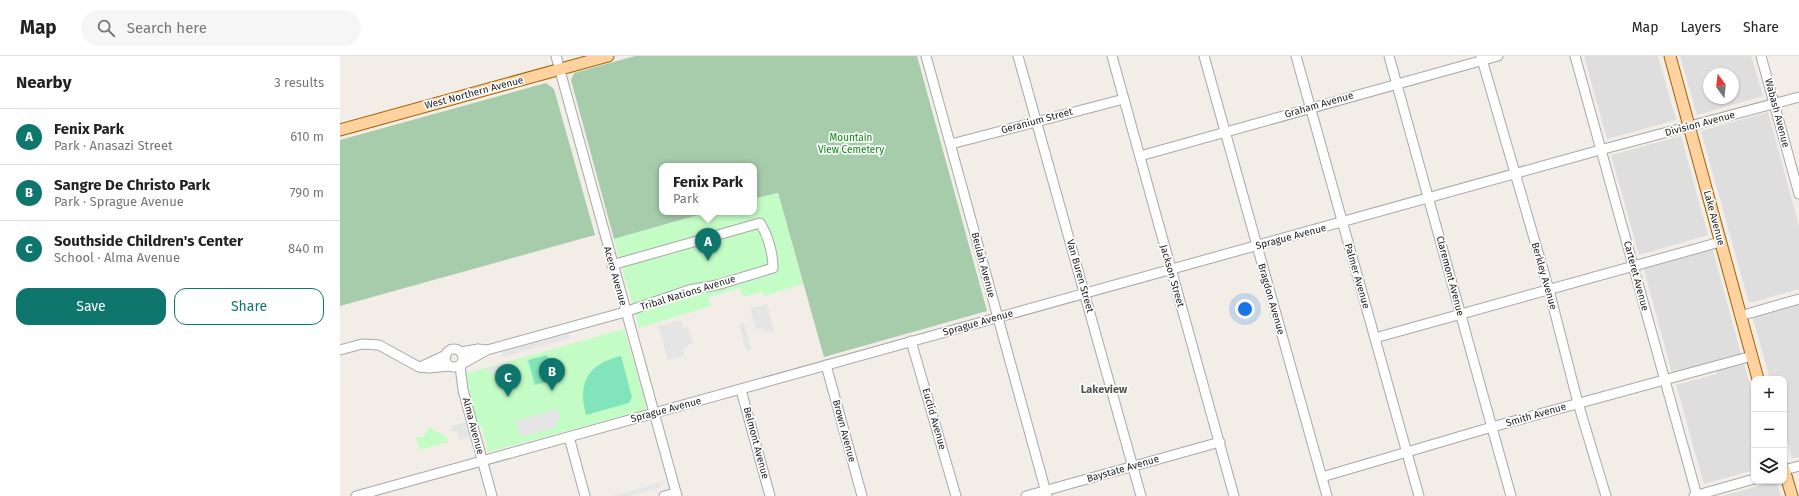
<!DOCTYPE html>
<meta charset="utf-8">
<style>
:root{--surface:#fff;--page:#f6f6f6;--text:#222;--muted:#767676;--line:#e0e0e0;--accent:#0f766e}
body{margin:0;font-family:"Fira Sans",sans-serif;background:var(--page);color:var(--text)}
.controls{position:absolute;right:12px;bottom:12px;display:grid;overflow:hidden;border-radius:8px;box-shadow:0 1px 3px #0004}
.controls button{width:36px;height:36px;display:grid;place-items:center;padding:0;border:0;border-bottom:1px solid var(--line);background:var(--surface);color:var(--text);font:20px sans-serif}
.compass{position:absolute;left:1363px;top:12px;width:36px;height:36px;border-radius:50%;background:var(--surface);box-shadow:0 1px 3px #0004;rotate:345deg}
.you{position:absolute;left:905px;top:253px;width:14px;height:14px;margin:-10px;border:3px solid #fff;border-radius:50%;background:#1a73e8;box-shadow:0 0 0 6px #1a73e833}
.badge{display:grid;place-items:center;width:26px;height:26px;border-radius:50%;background:var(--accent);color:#fff;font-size:13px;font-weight:700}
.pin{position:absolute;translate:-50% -33px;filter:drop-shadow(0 1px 2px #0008)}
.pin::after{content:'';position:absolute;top:21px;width:14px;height:12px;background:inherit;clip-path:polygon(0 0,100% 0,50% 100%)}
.popup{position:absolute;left:319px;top:107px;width:98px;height:52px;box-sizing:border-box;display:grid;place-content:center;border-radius:8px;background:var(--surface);filter:drop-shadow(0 1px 3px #0005);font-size:13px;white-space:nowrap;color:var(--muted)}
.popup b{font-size:15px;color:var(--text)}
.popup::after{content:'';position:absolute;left:50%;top:100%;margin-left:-8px;border:8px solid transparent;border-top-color:var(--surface)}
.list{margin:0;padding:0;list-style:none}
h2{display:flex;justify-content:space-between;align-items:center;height:52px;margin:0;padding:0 16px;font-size:17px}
h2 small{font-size:13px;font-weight:400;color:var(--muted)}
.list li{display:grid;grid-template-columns:26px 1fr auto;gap:12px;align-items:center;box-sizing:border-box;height:56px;padding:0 16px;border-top:1px solid var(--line)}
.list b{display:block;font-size:15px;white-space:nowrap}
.list p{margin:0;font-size:13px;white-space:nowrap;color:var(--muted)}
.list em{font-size:13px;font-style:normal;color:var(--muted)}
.actions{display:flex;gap:8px;padding:12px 16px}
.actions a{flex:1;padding:9px 0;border:1px solid var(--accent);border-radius:12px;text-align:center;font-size:14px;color:var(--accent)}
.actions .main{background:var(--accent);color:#fff}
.icon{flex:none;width:22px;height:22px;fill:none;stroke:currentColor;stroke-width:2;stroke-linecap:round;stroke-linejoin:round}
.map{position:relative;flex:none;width:1459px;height:440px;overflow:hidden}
header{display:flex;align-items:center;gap:24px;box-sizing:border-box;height:56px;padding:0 20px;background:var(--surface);border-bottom:1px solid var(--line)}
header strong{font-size:19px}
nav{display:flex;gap:22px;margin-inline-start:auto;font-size:14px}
.search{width:280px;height:36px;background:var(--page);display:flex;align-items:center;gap:10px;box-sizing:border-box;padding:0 14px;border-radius:22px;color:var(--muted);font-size:15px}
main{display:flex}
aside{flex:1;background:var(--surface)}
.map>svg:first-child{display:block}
.residential{fill:#dfdede;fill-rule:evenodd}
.cemetery{fill:#a7ccab}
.park{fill:#c4fcc6}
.pitch{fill:#82e4ba}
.parking{fill:#e5e5e5}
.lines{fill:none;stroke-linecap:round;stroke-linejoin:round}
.minor-casing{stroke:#a8a8a8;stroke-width:11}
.major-casing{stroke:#9e6300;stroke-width:13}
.minor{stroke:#fff;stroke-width:9}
.major{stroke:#ffd29f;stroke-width:11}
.labels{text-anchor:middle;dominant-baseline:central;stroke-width:3.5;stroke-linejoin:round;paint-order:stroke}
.street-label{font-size:10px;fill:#212121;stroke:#fff}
.park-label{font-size:10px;fill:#06880c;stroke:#fff}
.neighbourhood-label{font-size:11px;font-weight:bold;fill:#545454;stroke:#fff}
</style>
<header>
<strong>Map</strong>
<div class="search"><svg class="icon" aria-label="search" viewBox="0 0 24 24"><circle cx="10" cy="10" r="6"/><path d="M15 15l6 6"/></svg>Search here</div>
<nav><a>Map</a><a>Layers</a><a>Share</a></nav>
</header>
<main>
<aside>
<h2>Nearby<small>3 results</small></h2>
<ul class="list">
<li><span class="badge">A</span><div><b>Fenix Park</b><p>Park · Anasazi Street</p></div><em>610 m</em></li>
<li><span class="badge">B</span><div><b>Sangre De Christo Park</b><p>Park · Sprague Avenue</p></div><em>790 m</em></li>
<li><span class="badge">C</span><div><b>Southside Children's Center</b><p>School · Alma Avenue</p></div><em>840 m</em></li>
</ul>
<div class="actions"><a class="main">Save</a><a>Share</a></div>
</aside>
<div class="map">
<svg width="1459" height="440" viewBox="0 0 1459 440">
<rect width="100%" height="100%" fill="#f2eee7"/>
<g class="residential">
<polygon points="1244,0 1318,0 1336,64 1267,83"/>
<path d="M1340 0H1411L1423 40 1357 59ZM1369 18H1393V42H1369Z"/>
<polygon points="1428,56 1459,170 1459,233 1409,247 1361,75"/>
<polygon points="1341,80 1368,179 1299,199 1271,99"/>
<polygon points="1372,191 1401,298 1332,317 1303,210"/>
<polygon points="1459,246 1459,401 1455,402 1452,402 1444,373 1444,323 1430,323 1412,259"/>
<polygon points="1404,307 1414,344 1414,414 1364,428 1336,329 1377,318 1376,314"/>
<polygon points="1436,425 1441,440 1382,440"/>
</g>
<g class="cemetery">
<polygon points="295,0 577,0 647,255 484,301 438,137 414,143 414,110 322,110 322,156 369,156 274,183 231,24 234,17"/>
<polygon points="206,27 214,33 255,179 0,250 0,84"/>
</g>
<g class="park">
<polygon points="438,137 463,228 424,240 422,236 403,241 400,232 369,241 371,250 299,272 274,183 369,156 414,156 414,143"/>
<polygon points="284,273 307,350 305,354 148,396 142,371 130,362 117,320"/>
<polygon points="89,371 107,381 108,386 80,394 76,382 84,380"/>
</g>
<g class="pitch">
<polygon points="207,299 214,324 195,329 188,304"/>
<path d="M281 300 292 341 289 347 246 359C237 326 248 308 281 300Z"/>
</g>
<g class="parking">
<polygon points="427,248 434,274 427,276 421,272 416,274 410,252"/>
<polygon points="341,264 343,272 348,271 353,287 348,289 343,295 345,300 328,304 318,270"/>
<polygon points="404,267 411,293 406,294 399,268"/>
<polygon points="229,278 230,282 163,301 162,296"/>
<polygon points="170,306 175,327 160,318 158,320 145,313"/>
<polygon points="218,353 220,362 214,372 181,381 176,365"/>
<polygon points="128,366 141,376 146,394 136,397 131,381 119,384 117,375 112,376 111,370"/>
<polygon points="322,426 320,431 289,440 273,440"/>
</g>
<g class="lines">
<defs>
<g id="minor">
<polyline points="216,0 337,440"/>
<polyline points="586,0 707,440"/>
<polyline points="678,0 801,440"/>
<polyline points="772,0 894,440"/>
<polyline points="864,0 987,440"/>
<polyline points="956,0 1079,440"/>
<polyline points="1049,0 1171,440"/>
<polyline points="1141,0 1209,234 1238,347 1266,440"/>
<polyline points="1235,0 1357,440"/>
<polyline points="1421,0 1459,138"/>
<polyline points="611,88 784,43"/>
<polyline points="800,100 1158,0"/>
<polyline points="1400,260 1459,243"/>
<polyline points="1035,282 1380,186"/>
<polyline points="571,285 616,440"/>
<circle cx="114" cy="302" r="9"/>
<polyline points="0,294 22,288 39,289 79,311 89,312 109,310"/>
<polyline points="121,296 138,293 147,294"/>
<path d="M122 308 147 294 285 256 349 234 377 229 433 212C433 198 428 179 420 167L272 209"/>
<polyline points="486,309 522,440"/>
<polyline points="120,310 123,334 152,440"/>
<polyline points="80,311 106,299"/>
<polyline points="401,334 430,440"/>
<polyline points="229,381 245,440"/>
<polyline points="1444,414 1459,410"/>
<polyline points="982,421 1152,371 1412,300"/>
<polyline points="16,440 1260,94 1459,41"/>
<polyline points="324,440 336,437"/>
<polyline points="686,440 880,386"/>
<polyline points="1354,440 1414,423"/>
</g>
<g id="major">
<polyline points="1330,0 1418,323"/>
<polyline points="0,74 268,0"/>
<polyline points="1444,413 1452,440"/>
</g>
</defs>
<use href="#minor" class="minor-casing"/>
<use href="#major" class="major-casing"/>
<use href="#minor" class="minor"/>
<use href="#major" class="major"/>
</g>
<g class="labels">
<g class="street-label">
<text transform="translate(134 37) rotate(-15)">West Northern Avenue</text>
<text transform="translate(979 49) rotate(-16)">Graham Avenue</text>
<text transform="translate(1437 57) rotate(75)">Wabash Avenue</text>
<text transform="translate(697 65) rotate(-15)">Geranium Street</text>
<text transform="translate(1360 68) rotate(-15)">Division Avenue</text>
<text transform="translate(1374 162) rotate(75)">Lake Avenue</text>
<text transform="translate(951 181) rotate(-15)">Sprague Avenue</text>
<text transform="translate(643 209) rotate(75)">Beulah Avenue</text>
<text transform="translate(275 220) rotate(74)">Acero Avenue</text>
<text transform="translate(740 220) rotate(74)">Van Buren Street</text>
<text transform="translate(832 220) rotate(74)">Jackson Street</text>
<text transform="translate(1017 220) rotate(74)">Palmer Avenue</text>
<text transform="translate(1110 220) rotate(75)">Claremont Avenue</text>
<text transform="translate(1204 220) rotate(74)">Berkley Avenue</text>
<text transform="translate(1296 220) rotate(75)">Carteret Avenue</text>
<text transform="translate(348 237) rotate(-17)">Tribal Nations Avenue</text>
<text transform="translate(931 243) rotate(74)">Bragdon Avenue</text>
<text transform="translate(638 267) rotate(-16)">Sprague Avenue</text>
<text transform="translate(326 354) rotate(-15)">Sprague Avenue</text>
<text transform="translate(1196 359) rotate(-16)">Smith Avenue</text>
<text transform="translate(594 363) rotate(74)">Euclid Avenue</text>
<text transform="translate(133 370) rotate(75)">Alma Avenue</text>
<text transform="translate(504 375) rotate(75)">Brown Avenue</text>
<text transform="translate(416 387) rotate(75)">Belmont Avenue</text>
<text transform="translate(783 413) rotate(-16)">Baystate Avenue</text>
</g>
<g class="park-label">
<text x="511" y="82">Mountain<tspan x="511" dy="12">View Cemetery</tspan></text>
</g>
<g class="neighbourhood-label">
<text x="764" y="333">Lakeview</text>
</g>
</g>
</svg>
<div class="controls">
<button>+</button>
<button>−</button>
<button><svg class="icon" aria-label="layers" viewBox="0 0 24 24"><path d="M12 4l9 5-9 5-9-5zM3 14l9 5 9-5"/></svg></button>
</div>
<svg class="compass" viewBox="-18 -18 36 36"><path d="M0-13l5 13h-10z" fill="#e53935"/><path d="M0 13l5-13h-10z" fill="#767676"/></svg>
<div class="you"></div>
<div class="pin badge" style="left:368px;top:205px">A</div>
<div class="popup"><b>Fenix Park</b>Park</div>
<div class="pin badge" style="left:212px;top:335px">B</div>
<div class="pin badge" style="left:168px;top:341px">C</div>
</div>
</main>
